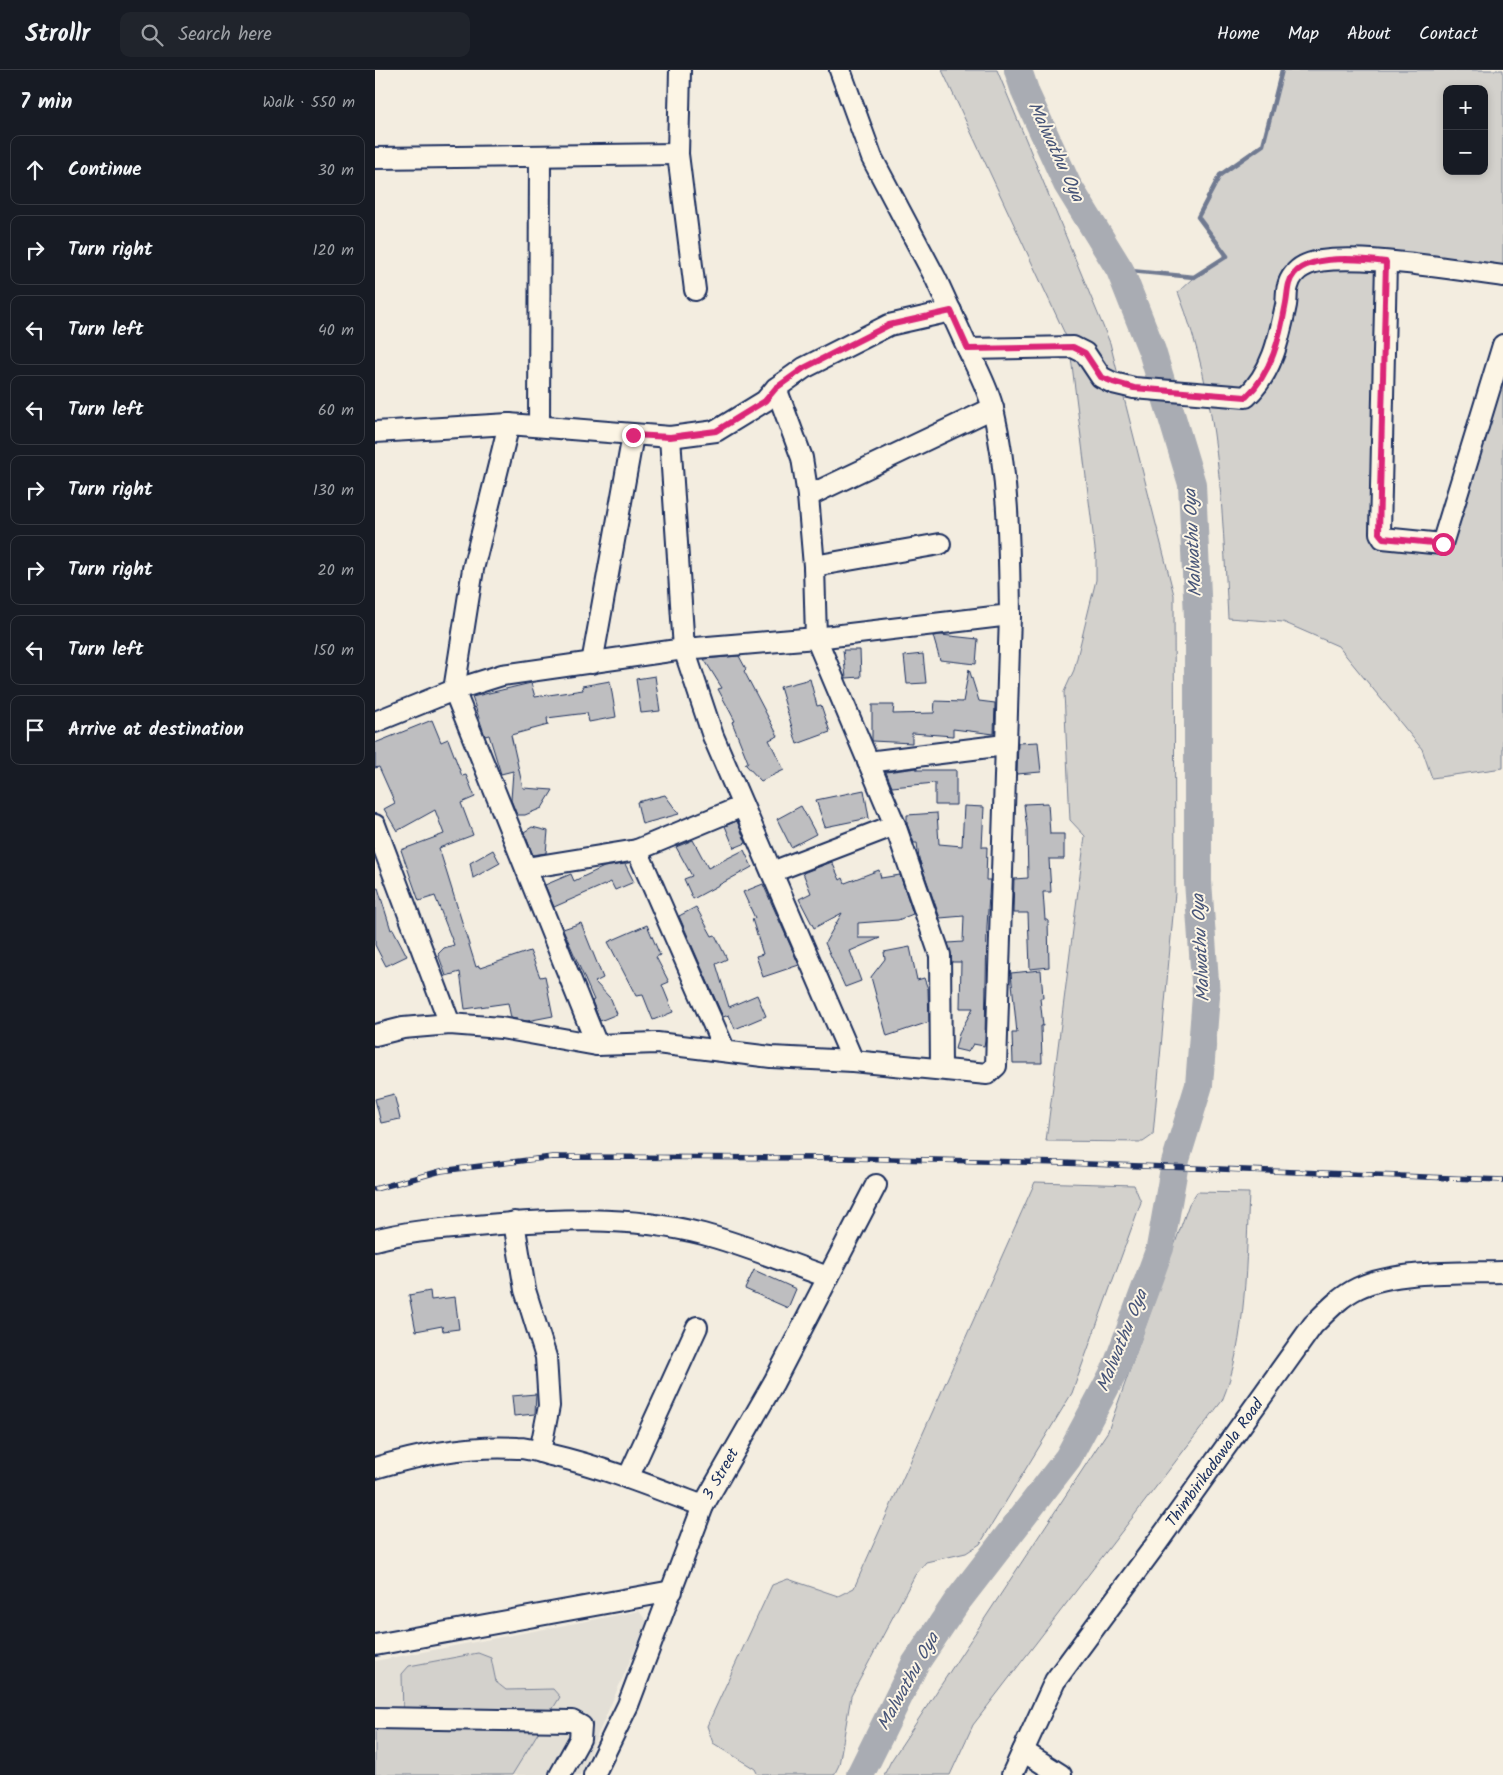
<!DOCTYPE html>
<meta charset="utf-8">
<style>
:root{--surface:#171b24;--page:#20242c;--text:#f1f3f6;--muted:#9ea1a6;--line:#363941}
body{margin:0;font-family:Kalam,sans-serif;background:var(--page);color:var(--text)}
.controls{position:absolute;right:15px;top:15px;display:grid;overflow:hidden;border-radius:10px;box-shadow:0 2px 8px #0003}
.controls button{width:45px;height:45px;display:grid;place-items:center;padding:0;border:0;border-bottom:1px solid var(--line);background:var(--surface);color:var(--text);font:25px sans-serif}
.stop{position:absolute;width:15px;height:15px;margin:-11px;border:4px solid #db2777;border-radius:50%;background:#fff}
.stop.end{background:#db2777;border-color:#fff;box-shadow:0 1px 5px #0008}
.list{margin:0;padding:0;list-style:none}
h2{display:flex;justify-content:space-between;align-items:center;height:65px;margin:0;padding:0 20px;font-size:21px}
h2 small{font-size:16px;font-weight:400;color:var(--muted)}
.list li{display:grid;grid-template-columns:32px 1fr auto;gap:15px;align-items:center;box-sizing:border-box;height:70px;margin:0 10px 10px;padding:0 10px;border:1px solid var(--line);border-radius:10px}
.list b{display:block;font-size:19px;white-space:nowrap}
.list em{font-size:16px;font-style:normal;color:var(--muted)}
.icon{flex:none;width:28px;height:28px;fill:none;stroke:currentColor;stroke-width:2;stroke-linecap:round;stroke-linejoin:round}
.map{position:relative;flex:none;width:1128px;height:1705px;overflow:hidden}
header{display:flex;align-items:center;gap:30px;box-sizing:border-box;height:70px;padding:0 25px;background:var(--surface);border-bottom:1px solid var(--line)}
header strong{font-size:24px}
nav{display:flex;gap:28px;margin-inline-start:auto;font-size:18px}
.search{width:350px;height:45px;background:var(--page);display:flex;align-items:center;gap:12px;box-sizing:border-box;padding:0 18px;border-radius:10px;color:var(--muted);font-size:19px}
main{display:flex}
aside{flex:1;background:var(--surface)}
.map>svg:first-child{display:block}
.built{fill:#e3dfd6}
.green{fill:#d3d1cc;stroke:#778095;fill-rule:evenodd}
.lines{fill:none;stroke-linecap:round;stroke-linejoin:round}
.stream{stroke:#707a91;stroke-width:4.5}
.river{stroke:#a9acb3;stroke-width:28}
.building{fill:#bebec0;stroke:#1b2f5e}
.minor-casing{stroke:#1b2f5e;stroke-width:24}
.minor{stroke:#fcf5e5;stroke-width:20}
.rail-casing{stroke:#1b2f5e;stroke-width:5.5}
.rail{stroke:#fcf5e5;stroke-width:4;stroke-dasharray:11;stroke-linecap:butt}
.route{stroke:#db2777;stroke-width:6}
.labels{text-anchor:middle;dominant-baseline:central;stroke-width:4;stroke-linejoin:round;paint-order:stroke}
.street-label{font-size:16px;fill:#1b2f5e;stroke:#fcf5e5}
.water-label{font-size:18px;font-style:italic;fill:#465478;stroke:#fcf5e5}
</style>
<header>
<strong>Strollr</strong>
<div class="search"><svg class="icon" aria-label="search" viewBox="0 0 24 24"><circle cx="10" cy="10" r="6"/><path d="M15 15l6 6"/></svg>Search here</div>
<nav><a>Home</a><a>Map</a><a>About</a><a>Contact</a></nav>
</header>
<main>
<aside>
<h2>7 min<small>Walk · 550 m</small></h2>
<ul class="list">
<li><svg class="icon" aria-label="ahead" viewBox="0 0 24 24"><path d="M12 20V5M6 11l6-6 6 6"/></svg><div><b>Continue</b></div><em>30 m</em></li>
<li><svg class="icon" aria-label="right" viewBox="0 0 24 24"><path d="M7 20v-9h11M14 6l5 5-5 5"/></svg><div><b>Turn right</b></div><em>120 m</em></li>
<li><svg class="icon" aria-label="left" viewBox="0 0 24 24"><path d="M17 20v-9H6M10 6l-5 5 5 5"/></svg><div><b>Turn left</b></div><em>40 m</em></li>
<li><svg class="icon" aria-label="left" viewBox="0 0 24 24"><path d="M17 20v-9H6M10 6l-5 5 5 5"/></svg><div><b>Turn left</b></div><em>60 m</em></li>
<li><svg class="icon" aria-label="right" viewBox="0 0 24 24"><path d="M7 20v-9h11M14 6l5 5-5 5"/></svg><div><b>Turn right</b></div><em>130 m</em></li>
<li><svg class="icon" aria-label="right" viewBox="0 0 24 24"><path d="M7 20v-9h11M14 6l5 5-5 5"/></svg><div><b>Turn right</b></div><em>20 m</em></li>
<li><svg class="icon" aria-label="left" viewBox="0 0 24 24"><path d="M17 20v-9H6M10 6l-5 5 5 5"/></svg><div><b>Turn left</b></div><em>150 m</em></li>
<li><svg class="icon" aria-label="arrive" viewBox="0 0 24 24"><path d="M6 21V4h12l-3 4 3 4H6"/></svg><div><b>Arrive at destination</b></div></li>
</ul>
</aside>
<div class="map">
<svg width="1128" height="1705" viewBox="0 0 1128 1705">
<rect width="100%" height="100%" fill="#f3ede0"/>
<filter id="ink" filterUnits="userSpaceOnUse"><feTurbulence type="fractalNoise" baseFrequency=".02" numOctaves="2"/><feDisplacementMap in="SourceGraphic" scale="10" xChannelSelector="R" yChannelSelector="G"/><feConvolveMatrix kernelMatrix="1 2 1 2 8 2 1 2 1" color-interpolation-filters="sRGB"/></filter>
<g filter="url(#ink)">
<polygon class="built" points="264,1541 272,1552 205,1705 137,1705 185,1627 178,1619 131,1620 121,1612 116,1588 103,1583 34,1596 27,1605 28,1645 20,1655 0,1658 0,1591"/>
<g class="green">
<polygon points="567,0 622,0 735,273 799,525 800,823 778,1065 768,1072 671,1071 710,766 695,750 689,622 699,600 721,510 721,487 696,287 690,264"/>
<path d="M907 0H1128V206L1012 192 1005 463 1068 474 1128 275V698L1057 708 1047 679 963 576 908 552 853 548C847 435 845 330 803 222L819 207 852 186 823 147 845 105 888 75ZM1072 19H1109V101H1072Z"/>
<polygon points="660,1112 759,1115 766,1132 697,1323 605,1474 591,1483 551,1492 540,1505 476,1626 464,1695 459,1705 383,1705 380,1699 338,1673 332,1656 397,1515 413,1509 463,1526 479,1518"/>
<path d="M822 1122 874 1123C871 1187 872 1272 847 1331L598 1655 575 1705H509L516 1691 733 1361 814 1134Z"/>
<polygon points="103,1583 116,1588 121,1612 131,1620 178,1619 185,1627 137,1705 0,1705 0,1658 20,1655 28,1645 27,1604 34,1596"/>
</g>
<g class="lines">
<polyline class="stream" points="745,200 819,207 852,186 823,147 845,105 888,75 907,0"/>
<polyline class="river" points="485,1705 540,1594 581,1533 693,1388 741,1298 785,1178 800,1093 824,1015 831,926 823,811 823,547 817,414 777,281 745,200 692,114 651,24 643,0"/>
</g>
<g class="building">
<polygon points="566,565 603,569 601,594 565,590 558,566"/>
<polygon points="468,580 485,580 486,607 471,608"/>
<polygon points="548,584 551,613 532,614 529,586"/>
<polygon points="364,586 371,599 369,601 403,666 394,670 409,700 386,711 370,694 373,692 357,652 360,651 343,619 347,618 329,589"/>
<polygon points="594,599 604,631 620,633 619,664 578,659 578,666 537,663 537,673 497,671 497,635 519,635 518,644 559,643 560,631 588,632"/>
<polygon points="280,606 285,641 266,643 261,609"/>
<polygon points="435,609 442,636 446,635 455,662 422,674 405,617"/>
<polygon points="235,611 241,647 214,652 212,643 172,648 173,655 136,665 148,718 178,720 167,738 150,745 142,745 136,730 138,701 126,704 114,665 110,666 97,627 156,613 160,627 208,620 207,616"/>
<polygon points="57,650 66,672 73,669 87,706 91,705 100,727 86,733 98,765 64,778 101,897 104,896 105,898 155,881 165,907 170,906 178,946 152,951 136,948 133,933 90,939 85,902 71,906 63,884 69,878 79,875 60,826 44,831 26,780 69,764 60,740 22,761 9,739 20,733 4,697 0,698 0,673"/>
<polygon points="663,672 666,702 642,704 643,673"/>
<polygon points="542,698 542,700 581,700 581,735 560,735 560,713 517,717 511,702"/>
<polygon points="489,720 494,748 450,757 441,730"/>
<polygon points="290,725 304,744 267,754 262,732"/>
<polygon points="673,733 675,764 689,764 689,789 674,789 676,822 668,822 670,850 673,850 674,897 655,899 653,843 638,843 639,809 653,808 652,759 649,734"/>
<polygon points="426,736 441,764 416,777 402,749"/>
<polygon points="589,736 609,737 607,777 612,777 611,810 615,810 612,856 610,970 609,976 598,974 593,982 580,979 584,964 598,938 585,938 586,892 577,892 573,873 588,872 589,846 565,848 544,789 542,773 539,773 532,754 532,745 562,743 564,774 587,776"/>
<polygon points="362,751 371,773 359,778 350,756"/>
<polygon points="157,757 173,761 171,783 158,785 149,762"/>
<polygon points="318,770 333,798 369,780 377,797 318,829 309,809 317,806 301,777"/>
<polygon points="118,780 125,793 98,808 95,793"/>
<polygon points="457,792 465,810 468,808 470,813 504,800 506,808 525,805 538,844 523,850 483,853 483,868 505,868 475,881 486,911 470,917 450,873 467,843 439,858 424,829 436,823 428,803"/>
<polygon points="250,794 259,812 240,820 236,812 179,837 170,815 196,804 199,811 229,797"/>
<polygon points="388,814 424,895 388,907 381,886 388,884 377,849 380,848 368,822"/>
<polygon points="3,818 16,860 18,859 32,886 11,896 0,875 0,819"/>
<polygon points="321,837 337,866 340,865 352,889 341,894 354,937 382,925 391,946 360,959 354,945 348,947 304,846"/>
<polygon points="206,853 228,908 220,912 236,929 242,944 225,951 217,931 219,930 188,859"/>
<polygon points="272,855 285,885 281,887 294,912 287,915 298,942 278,950 268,925 261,926 233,872"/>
<polygon points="535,877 542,910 549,908 553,919 554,952 512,966 496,907 510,889 509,882"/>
<polygon points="666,900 668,928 665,928 668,956 666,956 667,993 638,993 637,963 642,963 636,903"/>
<polygon points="19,1024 25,1049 6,1053 0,1029"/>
<polygon points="379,1200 421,1219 413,1238 370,1219"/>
<polygon points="55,1221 56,1230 80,1227 84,1259 68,1261 67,1256 41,1261 34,1225"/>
<polygon points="161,1324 160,1344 139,1346 137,1326"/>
</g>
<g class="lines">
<defs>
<g id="minor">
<polyline points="305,0 303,84 320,220"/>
<path d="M465 0 497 88 561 209 593 279 698 277 710 283 726 307 738 313 759 318 871 327C897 303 904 269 911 235 912 229 911 222 913 216 915 208 921 200 929 196 960 178 1088 201 1128 206"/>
<polyline points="0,88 303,84"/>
<polyline points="1011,192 1005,463 1008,468 1067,474 1128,275"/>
<polyline points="401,318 427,388 433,426 439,496 441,568 520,755 565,885 566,998"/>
<polyline points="134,354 98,499 79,620 222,975"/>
<polyline points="164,356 165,86"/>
<polyline points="0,362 134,354 295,367 341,361 390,331 401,318 429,298 514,255 576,241"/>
<polyline points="295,367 309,579 338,666 478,991 612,1004 621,996 635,545"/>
<polyline points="433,426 618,338"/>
<polyline points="439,496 565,474"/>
<polyline points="217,593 258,365"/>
<path d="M0 652 79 620 127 605 309 579 441 568 635 545C634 476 634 407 618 339 613 318 602 299 593 279"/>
<polyline points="493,692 630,675"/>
<polyline points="0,755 75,954"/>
<polyline points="262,780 350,981"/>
<polyline points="151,798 262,780 368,736"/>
<polyline points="397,802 520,755"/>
<polyline points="0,965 28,958 75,954 126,958 222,975 282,973 396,987 478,991"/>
<polyline points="139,1152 150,1220 171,1287 174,1336 165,1382"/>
<path d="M0 1170C33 1161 67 1159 101 1156 176 1149 254 1145 328 1164 370 1175 412 1193 453 1207"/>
<path d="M0 1398C46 1384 94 1375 143 1378 154 1378 165 1382 176 1385 228 1397 278 1417 328 1436"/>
<polyline points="253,1408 322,1257"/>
<polyline points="0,1575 297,1521"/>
<polyline points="0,1648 197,1651 206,1656 205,1669 185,1705"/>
<polyline points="648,1681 686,1705"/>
<polyline points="219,1705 253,1635 328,1436 399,1312 501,1115"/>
<path d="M637 1705 680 1611 782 1473 938 1255C952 1241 966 1226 983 1218 1020 1200 1086 1203 1128 1202"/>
</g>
</defs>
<use href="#minor" class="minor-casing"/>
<use href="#minor" class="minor"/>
<defs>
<polyline id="rail" points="0,1119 66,1101 177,1087 471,1088 687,1093 1128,1110"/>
</defs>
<use href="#rail" class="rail-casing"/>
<use href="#rail" class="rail"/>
</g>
</g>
<g class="lines" filter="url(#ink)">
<path class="route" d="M258 365 295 367 341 361 390 331 401 318 429 298 514 255 576 241 593 279 698 277 710 283 726 307 738 312 759 318 871 327C897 303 905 267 911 233 913 223 912 212 919 204 935 184 988 189 1011 192L1004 463 1008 468 1068 474"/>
</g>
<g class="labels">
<g class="street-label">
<text transform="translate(840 1393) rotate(-54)">Thimbirikadawala Road</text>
<text transform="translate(346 1404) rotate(-60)">3 Street</text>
</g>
<g class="water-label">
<text transform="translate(680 82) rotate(65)">Malwathu Oya</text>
<text transform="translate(819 473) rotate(-93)">Malwathu Oya</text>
<text transform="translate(827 878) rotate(-93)">Malwathu Oya</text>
<text transform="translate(748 1271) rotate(-68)">Malwathu Oya</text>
<text transform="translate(534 1612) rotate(-61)">Malwathu Oya</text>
</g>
</g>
</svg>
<div class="controls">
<button>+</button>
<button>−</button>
</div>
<div class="stop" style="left:1068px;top:474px"></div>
<div class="stop end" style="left:258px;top:365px"></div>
</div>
</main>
